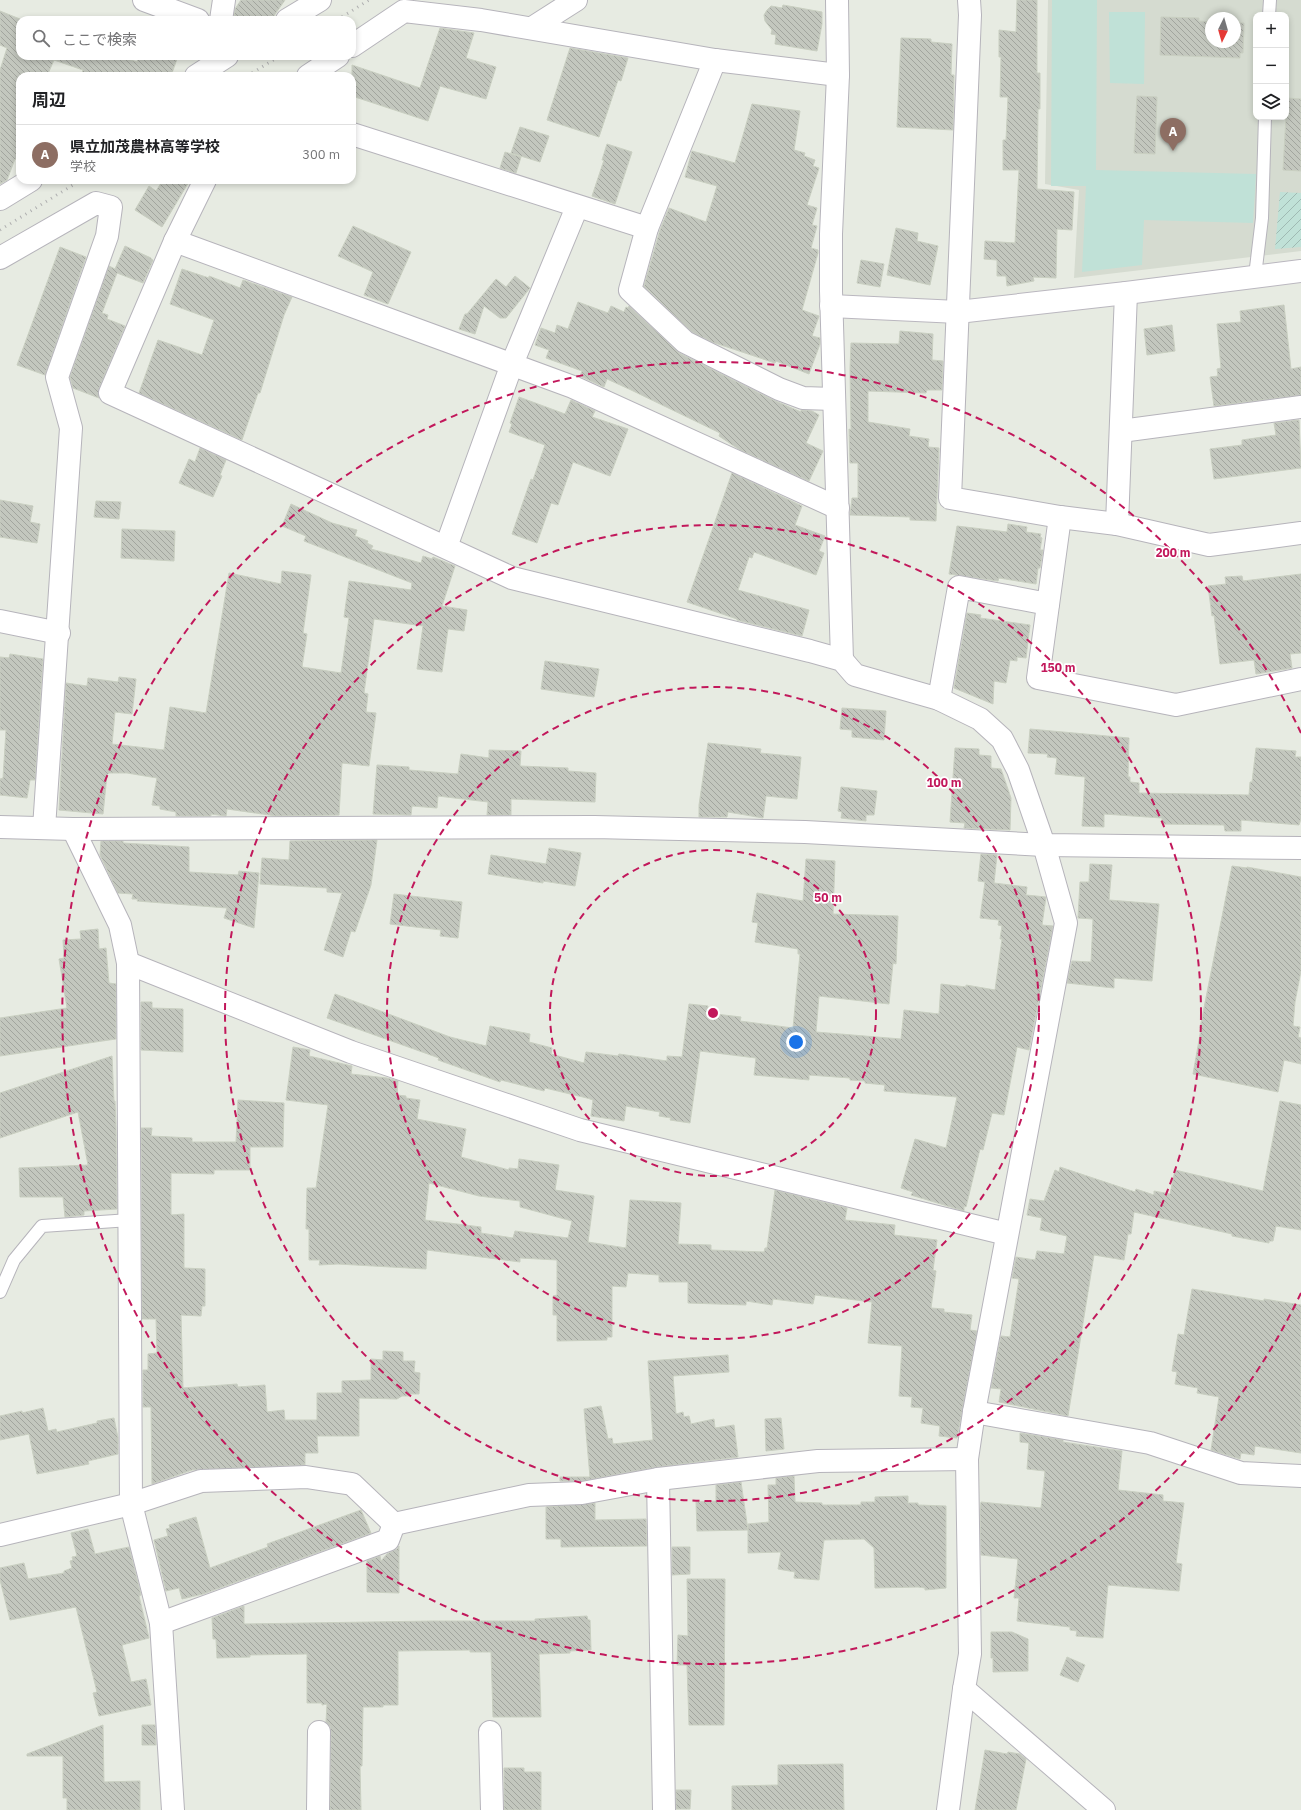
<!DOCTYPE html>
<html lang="ja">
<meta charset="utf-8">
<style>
:root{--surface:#fff;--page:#f2f2f2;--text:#202124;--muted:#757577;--line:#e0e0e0;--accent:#111827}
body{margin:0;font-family:"IBM Plex Sans","Noto Sans JP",sans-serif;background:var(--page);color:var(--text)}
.controls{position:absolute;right:12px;top:12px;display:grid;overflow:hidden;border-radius:8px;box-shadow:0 2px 6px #0003}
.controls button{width:36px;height:36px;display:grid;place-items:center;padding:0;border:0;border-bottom:1px solid var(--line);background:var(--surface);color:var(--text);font:20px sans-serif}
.compass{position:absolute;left:1205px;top:12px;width:36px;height:36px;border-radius:50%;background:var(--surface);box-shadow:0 2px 6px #0003;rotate:185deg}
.you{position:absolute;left:796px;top:1042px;width:14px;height:14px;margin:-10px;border:3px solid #fff;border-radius:50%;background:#1a73e8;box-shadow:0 0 0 6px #1a73e833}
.badge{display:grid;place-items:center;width:26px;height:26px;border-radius:50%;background:var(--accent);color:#fff;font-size:13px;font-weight:700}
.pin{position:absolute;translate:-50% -33px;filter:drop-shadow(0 1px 2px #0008)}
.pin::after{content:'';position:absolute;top:21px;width:14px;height:12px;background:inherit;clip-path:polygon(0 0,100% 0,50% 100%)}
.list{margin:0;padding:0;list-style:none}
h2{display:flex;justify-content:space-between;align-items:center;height:52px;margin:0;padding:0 16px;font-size:17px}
h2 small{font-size:13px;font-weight:400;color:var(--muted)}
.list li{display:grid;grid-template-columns:26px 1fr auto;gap:12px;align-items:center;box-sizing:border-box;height:60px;padding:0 16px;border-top:1px solid var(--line)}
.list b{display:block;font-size:15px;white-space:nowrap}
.list p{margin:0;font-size:13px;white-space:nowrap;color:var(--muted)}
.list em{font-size:13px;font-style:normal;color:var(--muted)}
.icon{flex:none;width:22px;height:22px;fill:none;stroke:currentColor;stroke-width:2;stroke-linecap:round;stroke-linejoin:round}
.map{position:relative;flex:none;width:1301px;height:1810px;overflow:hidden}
.search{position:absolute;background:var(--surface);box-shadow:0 2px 6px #0003;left:16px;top:16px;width:340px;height:44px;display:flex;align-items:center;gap:10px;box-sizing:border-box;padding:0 14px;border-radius:12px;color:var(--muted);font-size:15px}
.panel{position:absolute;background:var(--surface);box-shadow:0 2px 6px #0003;left:16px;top:72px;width:340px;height:112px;border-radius:12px}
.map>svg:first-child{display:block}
.education{fill:#d5dbd0;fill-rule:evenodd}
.grass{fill:#c0e1d7}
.garden{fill:url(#garden-furrows)}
.building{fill:url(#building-back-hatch);stroke:#c9cfc1;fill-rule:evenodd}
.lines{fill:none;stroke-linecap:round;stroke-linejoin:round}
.lane-casing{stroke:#b6b4bb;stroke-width:14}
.street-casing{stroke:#b6b4bb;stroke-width:24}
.secondary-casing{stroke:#bab7bf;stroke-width:24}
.lane{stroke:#fff;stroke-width:12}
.street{stroke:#fff;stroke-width:22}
.secondary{stroke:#fff;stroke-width:22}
.rail{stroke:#aeaeaf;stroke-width:3;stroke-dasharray:1 5;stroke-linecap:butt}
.ring{fill:none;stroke:#c2185b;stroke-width:2;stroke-dasharray:7 5}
.centre{fill:#c2185b;stroke:#fff;stroke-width:2}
.ring-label{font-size:12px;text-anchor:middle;font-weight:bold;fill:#c2185b;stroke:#fff;stroke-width:3.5;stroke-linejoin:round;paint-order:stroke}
</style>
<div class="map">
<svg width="1301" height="1810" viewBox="0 0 1301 1810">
<defs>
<pattern id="garden-furrows" width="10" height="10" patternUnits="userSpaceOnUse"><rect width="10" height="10" fill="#c0e1d7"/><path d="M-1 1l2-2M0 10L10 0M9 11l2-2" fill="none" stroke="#9fb9b2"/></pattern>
<pattern id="building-back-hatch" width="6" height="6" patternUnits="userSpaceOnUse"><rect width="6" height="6" fill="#c3c7be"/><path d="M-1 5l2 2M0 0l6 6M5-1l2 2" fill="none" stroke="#a2a59e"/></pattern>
</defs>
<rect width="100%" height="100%" fill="#e7ebe2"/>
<path class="education" d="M1048 0H1301V251L1074 278 1079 190 1045 184ZM1256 15H1286V117H1256ZM1211 18H1235V42H1211Z"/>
<g class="grass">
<polygon points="1052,0 1097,0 1096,170 1256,174 1253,223 1144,220 1142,265 1082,272 1086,186 1051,186"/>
<polygon points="1109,12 1145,12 1144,84 1110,83"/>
</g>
<polygon class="garden" points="1280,192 1301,193 1301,247 1275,249"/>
<g class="building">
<polygon points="241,0 285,0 271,20 234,20 235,9"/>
<polygon points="1017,0 1037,0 1037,73 1040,73 1040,109 1038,109 1037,189 1074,192 1072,230 1057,229 1056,278 1033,277 1034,281 1007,286 1006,276 997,276 997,260 984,259 985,241 1015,243 1019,170 1003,170 1003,140 1006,140 1008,97 1000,97 1001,57 999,57 999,30 1016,32"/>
<polygon points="783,5 822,12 822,24 817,51 775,44 776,35 771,34 772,30 765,21 764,15 767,10 771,6 782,8"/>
<polygon points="0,11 20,19 20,56 118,56 137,62 139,56 178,56 171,76 81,76 83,70 54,60 47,76 20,76 20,161 15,159 7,180 0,184 0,70 7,48 0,45"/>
<polygon points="1161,17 1199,18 1199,21 1211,22 1211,42 1235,42 1235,23 1244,23 1243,53 1240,53 1240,58 1160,55"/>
<polygon points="440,28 474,33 466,58 496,67 486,99 440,86 428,121 352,96 352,65 420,88"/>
<polygon points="901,38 931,39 931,42 952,44 951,75 954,75 953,130 897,127"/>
<polygon points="570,48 628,58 621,81 618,80 599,137 547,120"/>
<polygon points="1137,96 1157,97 1155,154 1134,153"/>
<polygon points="1287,98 1301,99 1301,171 1283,170"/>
<polygon points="752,104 800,111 794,150 805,153 804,156 815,160 813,166 819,168 807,205 817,208 812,225 817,226 811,248 818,250 818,253 802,310 819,316 812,336 820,338 820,344 809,374 776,361 775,363 712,342 692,332 644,286 660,230 669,208 706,222 717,186 685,177 692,151 735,163"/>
<polygon points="520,127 549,136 540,162 511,153"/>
<polygon points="607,144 632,152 615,204 592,196 604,160 602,160"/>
<polygon points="505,152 521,157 516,173 500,168"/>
<polygon points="163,180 190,180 162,227 135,210 149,186 156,191"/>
<polygon points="353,226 411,252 388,304 364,295 373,272 338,256"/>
<polygon points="896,228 918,233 917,241 938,246 930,285 887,275"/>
<polygon points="125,246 151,258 151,259 153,260 143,283 117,273 102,313 108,315 107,319 125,326 99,388 99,398 73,388 70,377 109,266 115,269"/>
<polygon points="60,247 86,257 45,375 17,365"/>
<polygon points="861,260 884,264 880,287 857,283"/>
<polygon points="182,269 209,278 209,276 240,288 243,280 292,297 284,315 260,393 258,393 242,440 139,393 158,340 202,355 214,320 170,304"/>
<polygon points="515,276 530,288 506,318 500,318 484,306 475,334 459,329 465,314 467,314 496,279 506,287"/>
<polygon points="578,302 608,313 611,306 624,312 626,307 628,308 629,306 679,353 773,400 801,412 801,410 812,411 819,415 806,443 823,451 809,481 740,450 719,436 720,433 629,389 607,379 604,387 580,376 582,371 546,358 549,350 535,345 541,328 555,333 557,325 568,329"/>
<polygon points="1284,305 1291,369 1301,367 1301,395 1214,406 1210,377 1218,376 1217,369 1221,368 1217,324 1241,322 1240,311"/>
<polygon points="1172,325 1175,351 1147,355 1144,329"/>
<polygon points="900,331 933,334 932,360 943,361 942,390 927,390 926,393 868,391 868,422 910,429 909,436 929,439 928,447 939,448 936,521 910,520 910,517 850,515 852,498 858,498 858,463 850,463 849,429 851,430 850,369 851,343 899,344"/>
<polygon points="519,397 565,414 571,400 595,411 592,417 628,429 610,476 573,462 558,505 551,503 537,543 512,534 531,479 533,480 545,445 509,432 512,424 510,423"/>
<polygon points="1299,420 1301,468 1214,479 1210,449 1242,445 1242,440 1276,435 1274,423"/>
<polygon points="200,448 226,460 220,475 222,476 213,497 179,483 189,459 195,462"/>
<polygon points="732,473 802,506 795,525 825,536 819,551 824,553 816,575 754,552 752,558 749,557 738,590 809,610 802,636 737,620 737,619 687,602"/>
<polygon points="0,500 33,506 30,522 40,524 37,543 0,537"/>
<polygon points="96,501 121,502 119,519 94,517"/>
<polygon points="291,504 332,523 357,530 355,536 368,541 367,543 373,546 371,549 421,563 423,556 432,559 433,557 455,566 442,606 467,610 464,631 448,629 442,672 417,669 423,626 374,619 364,693 368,694 366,712 376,713 369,766 342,763 339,815 276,816 227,809 226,816 211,814 211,816 176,816 176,812 160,809 160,806 152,805 157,778 127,773 109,773 107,775 103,814 59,810 66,683 87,686 88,678 118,682 119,677 136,679 132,714 115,712 112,744 164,750 170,707 206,713 229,573 281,584 282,571 311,575 303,633 307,634 302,667 341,673 349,618 344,617 349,581 411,590 412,583 304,541 306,536 282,526"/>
<polygon points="1008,524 1027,527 1026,532 1041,534 1040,537 1042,538 1040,550 1043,550 1040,568 1038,568 1036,584 999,578 998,581 949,574 957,526 1007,532"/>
<polygon points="122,529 175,531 174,561 121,558"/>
<polygon points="1301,574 1301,653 1290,654 1292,668 1256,674 1254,660 1220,664 1214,615 1212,616 1208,586 1226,584 1225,577 1242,576 1243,581"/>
<polygon points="967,613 981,615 980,618 1030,625 1026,658 1017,657 1017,661 1010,660 1006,683 994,681 993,704 954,688"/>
<polygon points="10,654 43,659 35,780 30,780 27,798 0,795 0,779 3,778 6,730 0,730 0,657 9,658"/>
<polygon points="545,661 599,669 594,697 541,689"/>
<polygon points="842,708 886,711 884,740 852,737 852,730 840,729"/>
<polygon points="1030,729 1129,738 1128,777 1130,777 1130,782 1139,783 1139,793 1249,795 1250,782 1252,782 1256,748 1296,751 1295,757 1301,757 1301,819 1299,825 1241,820 1241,831 1225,831 1224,825 1162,824 1162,818 1104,814 1104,827 1082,826 1085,777 1055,774 1057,758 1047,757 1048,754 1028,753"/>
<polygon points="708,743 761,749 760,753 801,757 797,799 766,796 763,818 728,812 727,817 699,817 699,805"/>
<polygon points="955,748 979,749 979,755 991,756 991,768 1001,769 1011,798 1010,830 964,828 965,823 950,822"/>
<polygon points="489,750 521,751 520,766 568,768 568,771 596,773 595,802 511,799 511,815 487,815 488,802 438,796 437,808 412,806 411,815 373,814 377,765 409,767 409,770 458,774 461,754 489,758"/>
<polygon points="841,787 877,791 874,815 866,815 866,821 841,818 842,812 838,811"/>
<polygon points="377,840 371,885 355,932 351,931 343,957 324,950 342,893 327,892 327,888 260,884 262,858 289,860 290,841"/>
<polygon points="101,841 123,841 123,843 189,847 189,872 238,875 239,871 259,873 254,928 224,918 227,908 137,901 138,899 132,899 133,894 118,893 100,855"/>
<polygon points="549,848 581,853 575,886 543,881 543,883 488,874 491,855 546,864"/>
<polygon points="981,854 997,855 994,883 1027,887 1026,895 1046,897 1042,925 1053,926 1029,1050 1017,1047 1004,1115 992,1113 983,1150 980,1149 966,1207 964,1206 964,1211 911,1195 913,1192 901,1188 915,1139 946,1148 957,1097 884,1091 885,1085 865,1083 865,1081 850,1080 850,1078 809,1075 809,1080 754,1075 756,1058 700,1051 690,1123 670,1120 671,1118 659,1116 660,1112 626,1106 624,1121 591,1116 593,1100 587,1098 545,1088 544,1091 501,1080 500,1082 438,1060 439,1058 327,1018 335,994 450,1037 486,1046 490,1026 530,1034 529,1042 552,1048 551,1054 584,1063 586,1052 618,1056 619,1054 667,1061 667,1056 682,1057 689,1004 708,1006 707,1013 741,1017 740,1021 793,1028 800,954 798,954 798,949 755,942 758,923 752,922 757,893 803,901 806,859 835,861 833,914 898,916 896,964 893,963 889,1004 819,996 816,1032 901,1039 904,1010 939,1014 941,984 966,987 966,985 995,990 1002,939 1000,939 1002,926 998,925 999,920 980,918 985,882 978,881"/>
<polygon points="1090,864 1112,865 1109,900 1159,904 1152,981 1114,978 1114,988 1067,983 1072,961 1091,962 1093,919 1078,918 1080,882 1089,882"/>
<polygon points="1232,866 1247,868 1247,867 1301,877 1301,971 1295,1002 1293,1026 1300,1027 1298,1037 1301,1038 1301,1064 1284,1060 1278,1092 1193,1074 1201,1029 1200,1028"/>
<polygon points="394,894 462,902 458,938 440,936 441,930 390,924"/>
<polygon points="98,929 99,949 106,948 109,983 116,984 116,1039 0,1056 0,1018 67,1008 59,959 64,958 63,940 81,939 80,931"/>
<polygon points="141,1002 152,1002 152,1008 183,1009 183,1052 141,1050"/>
<path d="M293 1047 310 1050 309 1056 352 1066 351 1074 387 1078 398 1081 397 1095 406 1096V1098L420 1100 417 1119 466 1129 461 1157 509 1170V1168L518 1169 519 1159 559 1165 555 1190 594 1196 588 1242 626 1248 630 1200 681 1203 678 1244 711 1245V1250L764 1252 765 1248H767L775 1190 847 1208 845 1220 895 1225 894 1235 937 1240 933 1270 936 1271 931 1308 944 1309V1312L972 1315 970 1330 977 1331 957 1438 939 1436 940 1426 921 1423 923 1408 911 1407 912 1397 899 1396 902 1346 868 1343 872 1302 815 1295 813 1304 773 1299 772 1305 746 1301V1305L688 1303V1282H659V1275L628 1273 626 1287 612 1286V1337H607V1340L557 1341V1315H553V1296L557 1295V1260L520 1258V1262L427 1250 426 1269 338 1264 319 1265 320 1260H309V1229H306L307 1188H316L328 1105 286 1100ZM429 1183 479 1196 520 1201V1207L572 1221 568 1238 515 1231 513 1238 481 1233V1227L425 1220Z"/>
<polygon points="112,1056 114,1101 115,1101 116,1126 117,1209 84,1211 84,1215 65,1217 63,1197 20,1197 19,1168 88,1165 78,1112 0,1138 0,1093"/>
<polygon points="238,1100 284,1103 283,1147 250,1147 250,1170 214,1170 214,1174 171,1173 171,1215 184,1214 184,1268 205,1269 205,1306 202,1306 201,1316 181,1315 183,1388 237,1384 238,1387 265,1385 267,1412 284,1410 285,1420 317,1420 317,1393 342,1393 342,1381 371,1380 371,1359 383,1360 383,1351 403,1352 403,1361 415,1361 414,1372 420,1373 419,1394 409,1394 409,1396 402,1396 397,1399 359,1398 359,1436 317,1436 318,1453 305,1453 305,1465 192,1470 152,1484 151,1407 143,1407 143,1370 148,1370 148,1354 157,1353 156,1319 142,1319 141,1128 152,1128 151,1136 192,1138 192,1142 236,1142"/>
<polygon points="1280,1101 1301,1105 1301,1230 1276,1226 1273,1241 1269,1241 1269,1243 1232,1236 1232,1234 1134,1212 1131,1234 1128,1234 1124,1260 1094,1255 1068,1416 999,1402 1001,1389 991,1388 1001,1336 1010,1337 1019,1279 1012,1278 1016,1257 1035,1260 1037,1251 1064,1254 1067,1236 1040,1230 1042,1218 1027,1215 1030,1199 1044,1201 1055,1170 1059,1172 1060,1167 1135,1192 1136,1189 1154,1195 1154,1191 1170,1194 1175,1170 1263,1191"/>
<polygon points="1192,1289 1264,1301 1264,1299 1301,1305 1301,1453 1255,1446 1254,1455 1241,1453 1240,1459 1211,1450 1219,1397 1197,1393 1198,1388 1175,1384 1177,1372 1172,1371 1178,1334 1184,1335"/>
<polygon points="728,1355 729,1372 673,1376 676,1414 683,1412 684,1417 689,1416 691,1424 714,1419 715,1428 734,1425 738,1457 657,1467 581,1481 560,1481 560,1477 590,1477 584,1409 601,1406 608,1439 612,1438 613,1444 653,1440 648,1361"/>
<polygon points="43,1408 48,1431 56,1429 57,1432 97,1423 97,1421 114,1418 118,1438 118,1454 88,1461 89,1464 37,1474 29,1434 0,1440 0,1416 22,1411 22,1413"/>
<polygon points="781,1418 784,1449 766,1451 765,1419"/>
<polygon points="1020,1433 1063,1440 1063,1442 1122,1451 1118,1490 1163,1495 1163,1501 1184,1503 1176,1563 1182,1564 1179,1591 1108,1585 1103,1638 1076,1636 1077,1631 1070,1630 1070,1627 1017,1621 1019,1598 1014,1598 1018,1559 981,1555 980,1511 981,1502 1041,1508 1045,1471 1027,1469 1029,1443 1020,1442"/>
<polygon points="794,1476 795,1502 822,1503 822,1505 861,1505 861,1502 875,1502 875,1497 908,1496 908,1503 918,1503 918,1505 946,1506 946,1588 925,1590 925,1588 918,1587 875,1588 874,1548 864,1539 824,1540 819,1580 794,1578 795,1572 778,1569 781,1552 748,1553 748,1524 769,1522 768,1485 776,1485 776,1478"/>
<polygon points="741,1482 748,1530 697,1531 696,1502 716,1501 716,1485"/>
<polygon points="595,1503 595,1520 646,1519 647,1546 561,1547 561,1539 546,1539 546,1507"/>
<polygon points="361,1510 371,1533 203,1594 182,1599 179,1588 166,1591 154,1540 168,1536 166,1529 170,1528 169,1525 196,1517 210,1568 268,1547 267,1544"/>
<polygon points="88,1529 95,1554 129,1547 141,1595 139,1596 149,1638 122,1645 131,1682 146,1679 151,1705 99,1716 93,1693 97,1692 76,1607 10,1620 0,1580 0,1568 24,1563 28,1579 64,1573 64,1571 72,1568 70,1561 73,1560 72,1557 77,1556 71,1533"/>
<polygon points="399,1546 399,1593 367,1592 367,1561 380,1556 381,1561 387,1554 397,1549"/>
<polygon points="672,1547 690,1547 690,1574 672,1575"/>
<polygon points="687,1579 725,1579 724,1725 689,1725 687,1665 677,1665 678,1635 688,1636"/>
<polygon points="244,1606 244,1624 432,1621 535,1621 535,1619 587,1616 588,1620 590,1620 591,1650 570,1651 570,1653 539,1654 541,1717 493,1717 491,1652 470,1652 470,1650 398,1651 398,1705 383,1705 383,1707 363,1707 362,1766 360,1766 361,1810 330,1810 331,1732 330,1726 326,1722 327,1704 322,1705 322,1703 307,1703 307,1654 250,1655 250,1657 217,1658 216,1639 213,1639 212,1618"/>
<polygon points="991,1632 1012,1632 1028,1639 1028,1671 993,1672 993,1658 991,1658"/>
<polygon points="1067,1657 1085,1665 1078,1682 1060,1675"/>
<polygon points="103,1725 104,1782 140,1781 140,1810 67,1810 67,1798 63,1798 63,1756 27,1756 27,1754"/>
<polygon points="142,1725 155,1725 156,1745 142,1745"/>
<polygon points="985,1750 1007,1754 1008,1752 1020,1754 1026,1759 1016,1810 975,1810"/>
<polygon points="843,1764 844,1810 732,1810 732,1786 778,1785 778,1765"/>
<polygon points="504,1768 524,1768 524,1772 541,1772 541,1810 504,1810"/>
<polygon points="676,1790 691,1790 690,1809 676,1809"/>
</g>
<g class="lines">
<defs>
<g id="lane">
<polyline points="1269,15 1270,0"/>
<polyline points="1255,276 1262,218 1265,117"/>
<polyline points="0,1292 14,1260 42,1226 130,1220"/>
</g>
<g id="street">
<polyline points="144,0 198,20"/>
<polyline points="837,0 838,75 831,234 831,291 842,660"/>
<polyline points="969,0 970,15 950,498 1060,517 1117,524 1209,545 1301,533"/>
<polyline points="221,20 224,0"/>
<polyline points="287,20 320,0"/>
<polyline points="532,28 576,0"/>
<polyline points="352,46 404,11 481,20 715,60 838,75"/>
<polyline points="715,60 647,228 630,290 685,342 779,389 803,398 833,399"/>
<polyline points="196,76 227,56"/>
<polyline points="308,76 338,56"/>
<polyline points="352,134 647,228"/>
<polyline points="205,180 175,241 110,393 512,578 810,651 842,660 855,675 939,699 980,719 1002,739 1018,770 1044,845 1066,923 974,1412 967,1459 970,1654 964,1689 1104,1810"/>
<polyline points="0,199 31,180"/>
<polyline points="175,241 573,387 838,508"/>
<polyline points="0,258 96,203 111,207 107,236 57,377 71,428 44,828"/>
<polyline points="1121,431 1301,407"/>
<polyline points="1060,517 1038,678 1176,705 1301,679"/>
<polyline points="1117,524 1126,293"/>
<polyline points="446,547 512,364 577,207"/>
<polyline points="0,621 59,633"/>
<polyline points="939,699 959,587 1048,604"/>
<polyline points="0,827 73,829 594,827 805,832 1044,845 1301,848"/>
<polyline points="73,829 120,925 128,963 131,1504 161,1623 173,1810"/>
<polyline points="128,963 351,1052 580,1130 1007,1234"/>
<polyline points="974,1412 1150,1443 1241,1473 1301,1476"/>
<polyline points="658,1479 664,1810"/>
<polyline points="0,1535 131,1504 201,1481 306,1477 352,1484 394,1524 529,1495 582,1493 658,1479 818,1461 967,1459"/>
<polyline points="161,1623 388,1540 394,1524"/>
<polyline points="490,1732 492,1810"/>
<polyline points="318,1810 319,1732"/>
<polyline points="948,1810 964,1689"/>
</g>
<polyline id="secondary" points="831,306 958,312 1126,293 1301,271"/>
</defs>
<use href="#lane" class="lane-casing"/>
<use href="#street" class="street-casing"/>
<use href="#secondary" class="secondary-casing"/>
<use href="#lane" class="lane"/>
<use href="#street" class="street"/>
<use href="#secondary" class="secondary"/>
<g class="rail">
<polyline points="337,20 369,0"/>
<polyline points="247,76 280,56"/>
<polyline points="0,230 81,180"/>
</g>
</g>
<g class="ring">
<circle cx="713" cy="1013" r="163"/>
<circle cx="713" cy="1013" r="326"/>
<circle cx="713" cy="1013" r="488"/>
<path d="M1301 1293A651 651 0 1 1 1301 733"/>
</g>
<circle cx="713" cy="1013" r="6" class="centre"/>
<g class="ring-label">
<text x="1173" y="557">200 m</text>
<text x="1058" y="672">150 m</text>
<text x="944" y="787">100 m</text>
<text x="828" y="902">50 m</text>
</g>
</svg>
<div class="controls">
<button>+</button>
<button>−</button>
<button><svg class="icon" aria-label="layers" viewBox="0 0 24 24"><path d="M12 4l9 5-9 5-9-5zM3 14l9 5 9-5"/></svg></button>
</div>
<svg class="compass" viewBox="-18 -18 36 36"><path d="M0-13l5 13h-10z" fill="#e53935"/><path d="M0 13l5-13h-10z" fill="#757577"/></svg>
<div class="you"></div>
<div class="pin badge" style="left:1173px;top:151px;background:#8d6e63">A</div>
<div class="search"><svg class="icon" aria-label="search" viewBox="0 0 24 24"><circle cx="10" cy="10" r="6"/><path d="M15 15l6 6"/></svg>ここで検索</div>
<section class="panel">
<h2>周辺<small></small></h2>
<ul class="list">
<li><span class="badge" style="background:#8d6e63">A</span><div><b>県立加茂農林高等学校</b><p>学校</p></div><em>300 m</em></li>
</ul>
</section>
</div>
